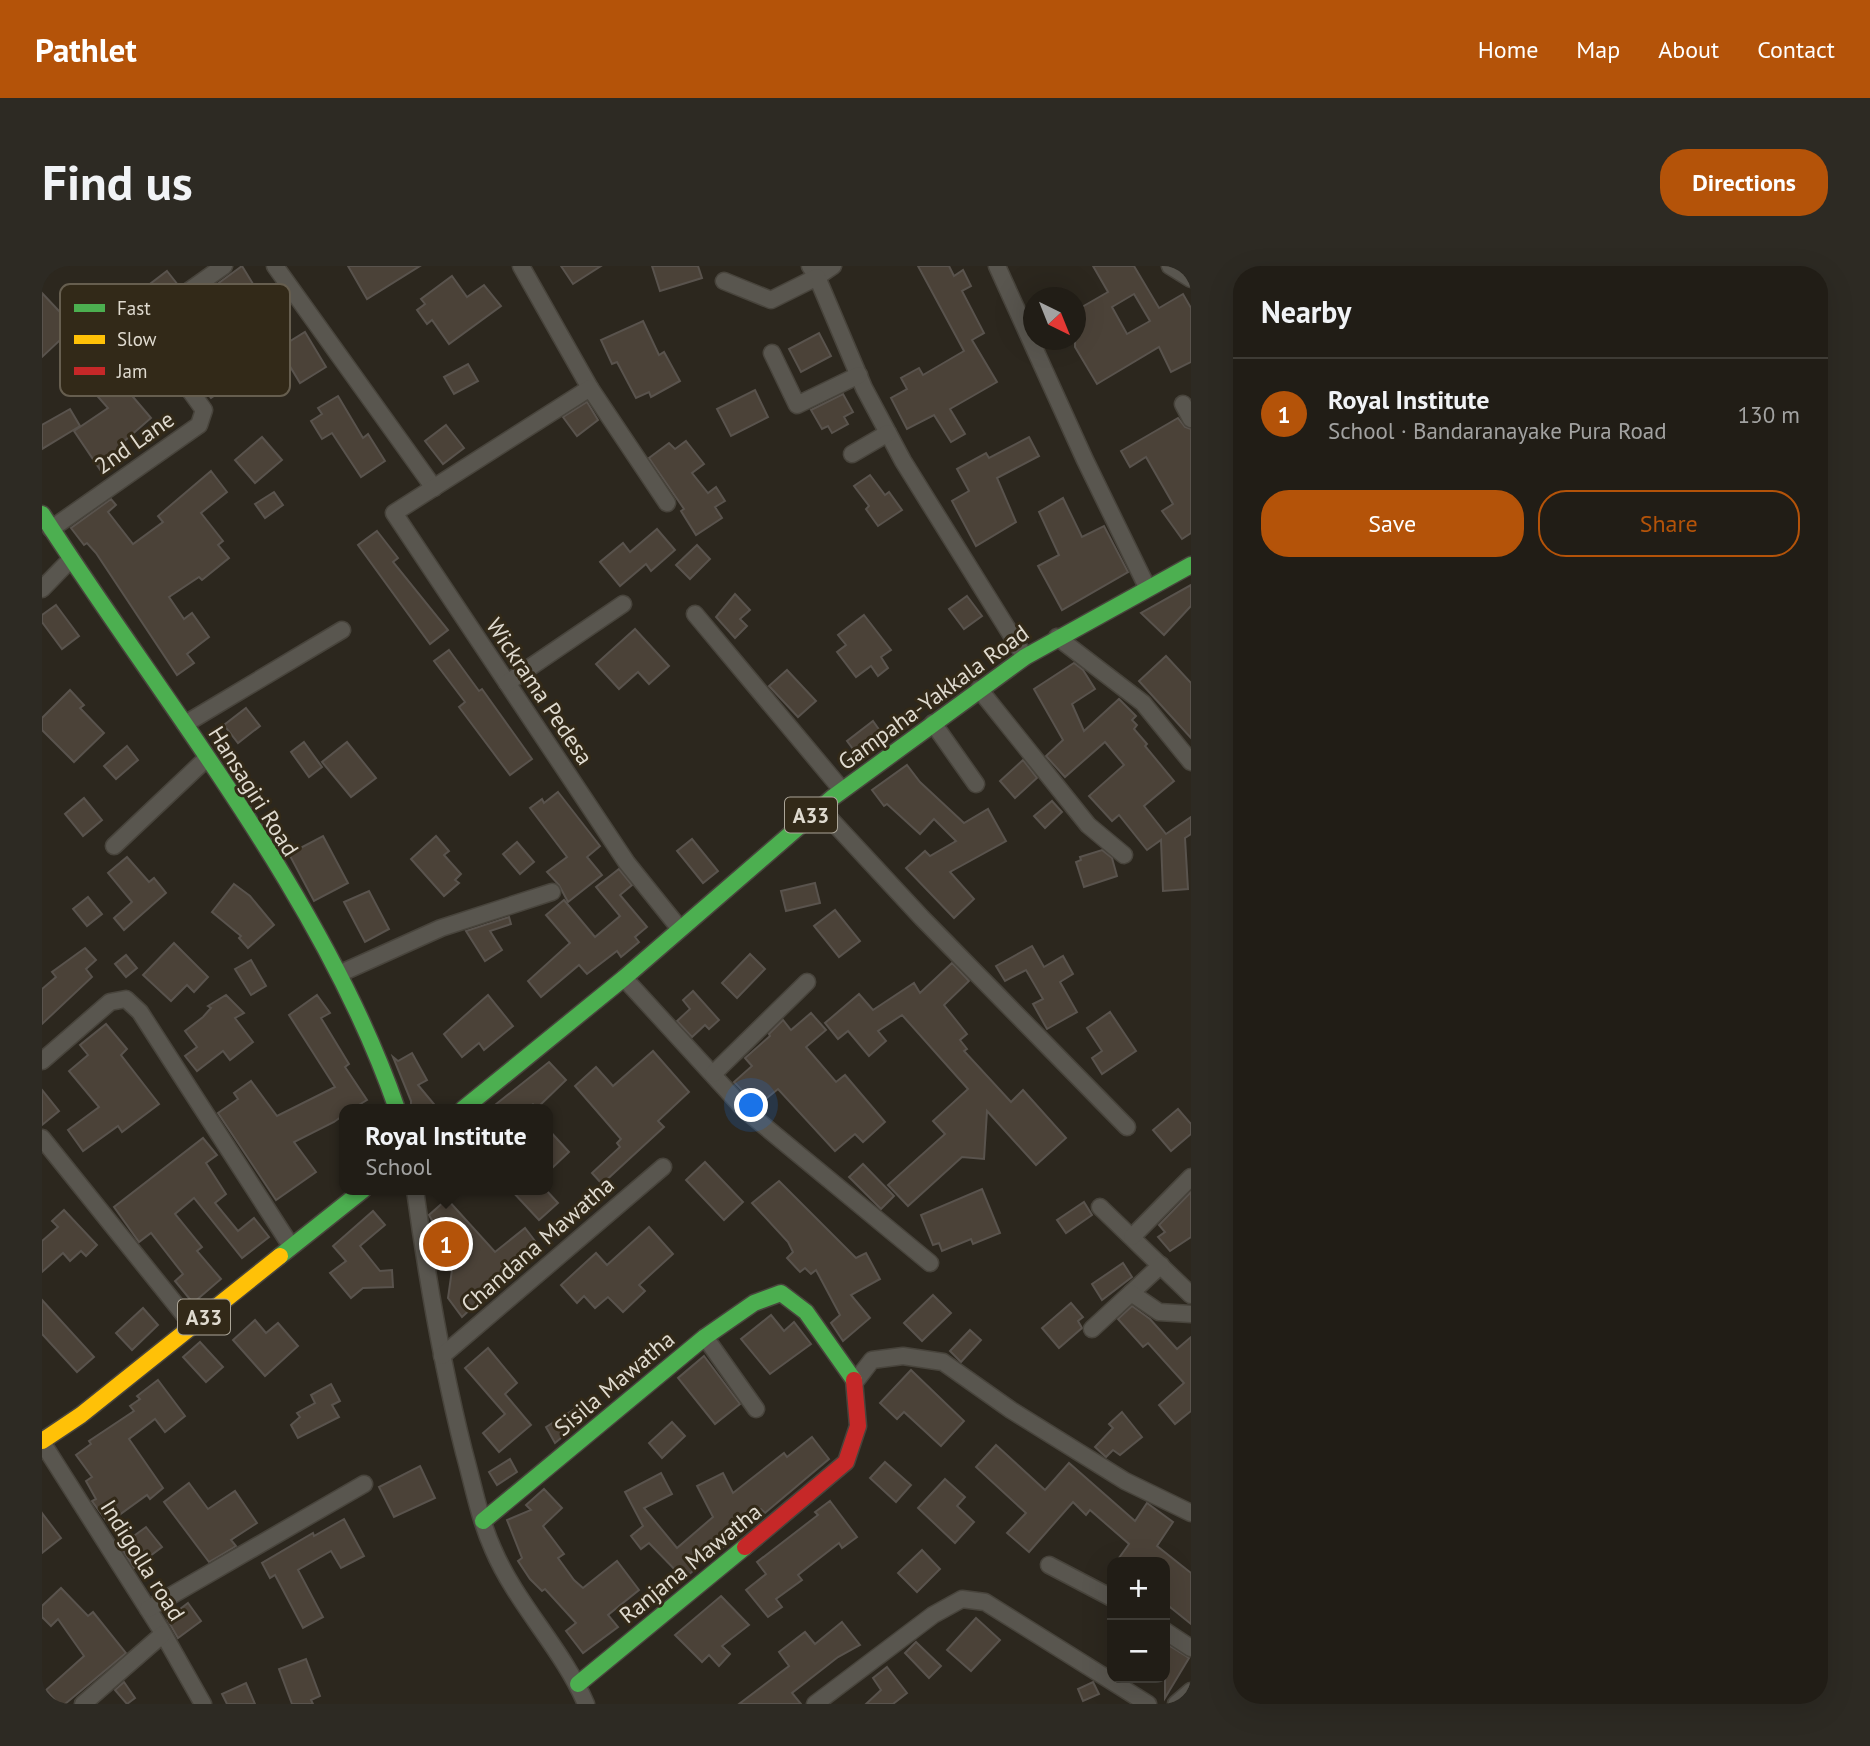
<!DOCTYPE html>
<meta charset="utf-8">
<style>
:root{--surface:#211d16;--page:#2d2a23;--text:#f1f3f6;--muted:#a2a2a1;--line:#3e3b35;--accent:#b45309}
body{margin:0;font-family:"PT Sans",sans-serif;background:var(--page);color:var(--text)}
.controls{position:absolute;right:21px;bottom:21px;display:grid;overflow:hidden;border-radius:14px;box-shadow:0 7px 28px #0002}
.controls button{width:63px;height:63px;display:grid;place-items:center;padding:0;border:0;border-bottom:2px solid var(--line);background:var(--surface);color:var(--text);font:35px sans-serif}
.compass{position:absolute;left:981px;top:21px;width:63px;height:63px;border-radius:50%;background:var(--surface);box-shadow:0 7px 28px #0002;rotate:137deg}
.you{position:absolute;left:710px;top:840px;width:24px;height:24px;margin:-18px;border:5px solid #fff;border-radius:50%;background:#1a73e8;box-shadow:0 0 0 10px #1a73e833}
.badge{display:grid;place-items:center;width:46px;height:46px;border-radius:50%;background:var(--accent);color:#fff;font-size:23px;font-weight:700}
.pin{position:absolute;translate:-50% -50%;border:4px solid #fff;box-shadow:0 2px 7px #0006}
.popup{position:absolute;left:297px;top:838px;width:214px;height:91px;box-sizing:border-box;display:grid;place-content:center;border-radius:14px;background:var(--surface);filter:drop-shadow(0 2px 5px #0005);font-size:23px;white-space:nowrap;color:var(--muted)}
.popup b{font-size:26px;color:var(--text)}
.popup::after{content:'';position:absolute;left:50%;top:100%;margin-left:-14px;border:14px solid transparent;border-top-color:var(--surface)}
.list{margin:0;padding:0;list-style:none}
h2{display:flex;justify-content:space-between;align-items:center;height:91px;margin:0;padding:0 28px;font-size:30px}
h2 small{font-size:23px;font-weight:400;color:var(--muted)}
.list li{display:grid;grid-template-columns:46px 1fr auto;gap:21px;align-items:center;box-sizing:border-box;height:112px;padding:0 28px;border-top:2px solid var(--line)}
.list b{display:block;font-size:26px;white-space:nowrap}
.list p{margin:0;font-size:23px;white-space:nowrap;color:var(--muted)}
.list em{font-size:23px;font-style:normal;color:var(--muted)}
.actions{display:flex;gap:14px;padding:21px 28px}
.actions a{flex:1;padding:16px 0;border:2px solid var(--accent);border-radius:28px;text-align:center;font-size:24px;color:var(--accent)}
.actions .main{background:var(--accent);color:#fff}
.map{position:relative;flex:none;width:1149px;height:1438px;overflow:hidden;border-radius:28px}
header{display:flex;align-items:center;gap:42px;box-sizing:border-box;height:98px;padding:0 35px;background:var(--accent);color:#fff}
header strong{font-size:33px}
nav{display:flex;gap:38px;margin-inline-start:auto;font-size:24px}
.intro{display:flex;align-items:center;justify-content:space-between;box-sizing:border-box;height:168px;padding:0 42px}
h1{margin:0;font-size:49px}
.button{padding:18px 32px;border-radius:28px;background:var(--accent);color:#fff;font-size:24px;font-weight:700}
main{display:flex;gap:42px;padding:0 42px}
aside{flex:1;background:var(--surface);border-radius:28px;box-shadow:0 7px 28px #0002}
.map>svg:first-child{display:block}
.building{fill:#4b4238;stroke:#59534d;stroke-width:2;fill-rule:evenodd}
.lines{fill:none;stroke-linecap:round;stroke-linejoin:round}
.street-casing{stroke:#48443c;stroke-width:19}
.fast-casing{stroke:#48443c;stroke-width:19}
.slow-casing{stroke:#48443c;stroke-width:19}
.jam-casing{stroke:#48443c;stroke-width:19}
.street{stroke:#59564f;stroke-width:16}
.fast{stroke:#4caf50;stroke-width:16}
.slow{stroke:#ffc107;stroke-width:16}
.jam{stroke:#c62828;stroke-width:16}
.labels{text-anchor:middle;dominant-baseline:central;stroke-width:6;stroke-linejoin:round;paint-order:stroke}
.shield{fill:#322918;stroke:#aba598;stroke-width:2}
.shield-label{font-size:21px;font-weight:bold;fill:#dfdacf}
.street-label{font-size:23px;fill:#dfdacf;stroke:#322918}
.key{fill:#322918;stroke:#665e4f;stroke-width:2}
.key-label{font-size:19px;fill:#dfdacf}
</style>
<header>
<strong>Pathlet</strong>
<nav><a>Home</a><a>Map</a><a>About</a><a>Contact</a></nav>
</header>
<div class="intro"><h1>Find us</h1><a class="button">Directions</a></div>
<main>
<div class="map">
<svg width="1149" height="1438" viewBox="0 0 1149 1438">
<rect width="100%" height="100%" fill="#2c271e"/>
<g class="building">
<polygon points="200,0 243,70 217,85 194,44 191,46 174,19"/>
<polygon points="306,0 378,0 325,33"/>
<polygon points="519,0 559,0 531,18"/>
<polygon points="610,0 656,0 660,12 618,25"/>
<polygon points="876,0 907,0 912,10 921,4 929,20 920,25 942,67 930,74 955,116 908,143 923,168 909,176 892,149 865,163 849,132 865,123 859,112 877,102 881,109 922,85"/>
<path d="M1051 0H1092L1117 42 1141 28 1149 42V96L1129 106 1117 81 1055 118 1033 81V45L1066 26ZM1092 28 1108 55 1085 68 1070 41Z"/>
<polygon points="125,5 136,19 115,35 104,21"/>
<polygon points="410,10 425,31 442,19 459,40 407,78 390,54 385,58 375,44 383,38 379,33"/>
<polygon points="64,26 76,38 59,53 68,63 54,75 31,49 44,37 48,41"/>
<polygon points="0,27 32,61 0,91"/>
<polygon points="601,55 617,89 622,86 638,115 609,131 607,126 594,132 575,96 570,98 559,74"/>
<polygon points="145,61 176,99 185,93 198,112 169,132 126,76"/>
<polygon points="263,66 284,101 258,117 237,82"/>
<polygon points="777,67 789,90 759,106 747,83"/>
<polygon points="63,98 109,152 79,178 86,187 59,205 32,165 66,142 43,116"/>
<polygon points="426,98 436,115 412,128 402,111"/>
<polygon points="713,124 726,151 689,170 675,143"/>
<polygon points="801,128 811,146 802,151 806,158 790,167 786,160 780,163 769,144"/>
<polygon points="296,130 321,172 326,168 343,195 319,211 290,167 280,173 269,155 280,148 276,142"/>
<polygon points="545,136 556,154 535,170 521,151"/>
<polygon points="28,143 38,160 0,183 0,159"/>
<polygon points="1136,152 1143,161 1149,163 1149,267 1140,273 1120,245 1131,238 1104,191 1088,201 1079,185"/>
<polygon points="404,159 422,182 401,198 383,175"/>
<polygon points="220,171 240,194 213,217 193,194"/>
<polygon points="987,171 997,190 955,212 974,256 934,280 910,235 927,225 915,203 944,187 947,192"/>
<polygon points="644,175 662,198 650,207 666,227 674,221 683,235 673,241 680,252 654,269 639,245 642,243 607,192 627,177 633,183"/>
<polygon points="169,205 185,226 159,247 181,275 176,279 187,292 160,314 157,311 127,331 142,353 150,347 167,371 145,388 152,397 135,409 54,287 45,277 42,279 29,262 69,233 74,239 66,246 91,278 121,256 116,250"/>
<polygon points="828,209 843,229 847,226 860,244 836,260 824,243 827,240 812,220"/>
<polygon points="232,226 241,239 223,252 213,238"/>
<polygon points="1021,232 1040,271 1062,260 1086,306 1020,344 996,300 1017,289 997,246"/>
<polygon points="615,263 633,284 609,305 604,298 578,320 558,296 581,277 588,286"/>
<polygon points="335,265 356,292 351,296 406,364 388,378 316,279"/>
<polygon points="655,279 668,293 648,313 634,299"/>
<polygon points="1149,319 1149,340 1122,369 1099,347"/>
<polygon points="693,328 708,344 698,353 705,360 693,372 674,351"/>
<polygon points="925,330 940,350 922,363 907,343"/>
<polygon points="14,339 37,370 20,383 0,356 0,349"/>
<polygon points="822,349 849,384 839,391 846,402 836,410 829,400 814,411 795,386 804,379 796,369"/>
<polygon points="593,363 627,400 607,418 596,406 577,423 554,398"/>
<polygon points="407,384 437,425 440,423 490,493 468,509 417,441 423,436 392,395"/>
<polygon points="1124,390 1149,417 1149,472 1097,415"/>
<polygon points="1032,397 1041,404 1053,423 1030,438 1042,465 1077,433 1094,450 1090,454 1095,459 1092,463 1105,478 1103,480 1132,515 1102,540 1124,568 1149,551 1149,568 1143,572 1146,623 1121,625 1119,574 1105,584 1077,549 1070,555 1047,530 1082,499 1063,476 1023,511 1004,490 1021,474 992,423"/>
<polygon points="745,404 774,435 756,451 727,420"/>
<polygon points="28,424 42,439 38,442 62,467 32,496 0,464 0,452"/>
<polygon points="204,442 218,460 196,477 182,459"/>
<polygon points="831,455 843,472 817,491 805,475"/>
<polygon points="262,476 280,501 267,511 249,486"/>
<polygon points="305,476 334,512 309,531 280,496"/>
<polygon points="85,480 96,494 74,513 62,500"/>
<polygon points="981,494 995,512 973,532 958,515"/>
<polygon points="865,499 878,516 922,557 946,543 964,575 908,606 932,633 912,652 864,602 883,585 888,590 914,575 892,553 878,568 845,538 842,540 830,524"/>
<polygon points="516,526 558,580 545,591 560,609 526,636 517,619 505,606 525,591 488,542 500,533 502,537"/>
<polygon points="42,532 60,554 41,570 23,548"/>
<polygon points="1010,535 1020,546 1003,562 992,550"/>
<polygon points="281,570 306,617 272,635 247,588"/>
<polygon points="394,570 407,585 402,589 419,608 413,614 417,617 402,630 369,593"/>
<polygon points="650,573 676,605 661,617 635,585"/>
<polygon points="475,576 492,596 478,608 461,588"/>
<polygon points="1060,584 1070,592 1075,610 1042,621 1034,596 1039,594 1038,591"/>
<polygon points="85,591 107,616 112,612 124,627 82,664 72,652 90,636 66,607"/>
<polygon points="577,603 590,619 578,629 605,661 593,671 597,676 579,691 575,685 545,708 537,699 499,731 486,715 528,677 504,649 522,634 553,671 578,650 554,621"/>
<polygon points="773,617 778,637 744,645 739,625"/>
<polygon points="192,618 208,630 232,659 206,682 197,672 199,670 170,646"/>
<polygon points="327,625 347,663 323,676 302,636"/>
<polygon points="46,631 60,648 45,660 31,643"/>
<polygon points="793,644 818,675 797,691 772,660"/>
<polygon points="467,651 469,658 448,665 460,684 443,695 424,665"/>
<polygon points="132,677 166,711 152,726 145,719 129,735 101,709"/>
<polygon points="990,680 1002,701 1021,690 1031,708 1018,716 1035,746 1005,763 991,738 1001,733 984,704 963,715 954,700"/>
<polygon points="43,682 54,694 44,703 50,711 0,758 0,723 14,711 10,706"/>
<polygon points="708,688 723,703 695,732 680,717"/>
<polygon points="84,689 95,702 84,711 73,698"/>
<polygon points="209,694 224,720 209,729 193,703"/>
<polygon points="910,697 927,715 902,739 925,768 918,774 925,783 922,785 969,836 981,824 1024,872 994,899 945,845 942,893 920,891 866,940 846,919 903,868 891,855 926,823 860,749 836,765 844,775 827,790 806,765 796,773 783,757 817,728 831,744 872,717 878,727"/>
<polygon points="651,725 677,754 667,763 663,759 650,771 635,755 648,743 641,734"/>
<polygon points="184,729 202,747 193,752 211,776 188,794 181,785 155,805 143,790 155,781 143,765 161,751 169,742 166,740"/>
<polygon points="275,729 288,747 279,752 307,798 303,801 325,834 310,843 303,843 303,848 292,856 252,876 274,906 234,934 176,847 196,833 192,827 209,815 235,850 293,821 247,749"/>
<polygon points="446,729 471,760 442,784 437,777 420,791 402,768"/>
<polygon points="1068,746 1094,785 1060,808 1050,792 1060,785 1045,762"/>
<polygon points="769,747 784,764 764,781 794,816 803,809 843,856 821,876 813,868 793,885 736,823 715,840 692,816 710,800 703,792 728,770 727,768 741,754 749,764"/>
<polygon points="64,758 85,783 79,789 117,838 80,866 76,860 41,885 26,864 57,841 27,805 46,789 38,779"/>
<polygon points="611,785 647,826 616,855 622,861 560,918 550,907 578,881 575,877 579,873 533,820 554,801 571,820"/>
<polygon points="370,787 385,814 376,819 396,843 369,843 369,835 351,791 356,795"/>
<polygon points="507,796 524,814 495,842 491,838 485,843 448,843"/>
<polygon points="0,824 17,845 0,859"/>
<polygon points="1136,843 1149,858 1149,868 1129,885 1111,864"/>
<polygon points="506,863 527,886 506,906"/>
<polygon points="161,872 175,889 164,897 184,928 173,937 196,965 212,952 227,971 200,992 152,932 133,948 160,981 155,985 179,1013 151,1037 133,1015 141,1008 109,967 97,976 72,941"/>
<polygon points="663,896 701,936 682,954 644,914"/>
<polygon points="821,898 852,930 839,943 807,911"/>
<polygon points="737,915 814,992 824,987 838,1013 809,1029 828,1052 801,1075 789,1057 798,1049 774,1004 769,1008 763,1002 758,1006 745,992 751,986 746,976 710,937"/>
<polygon points="940,923 958,967 931,978 929,973 900,985 897,977 891,979 879,949"/>
<polygon points="469,924 504,924 516,937 497,954"/>
<polygon points="1149,926 1149,971 1128,985 1116,971 1123,966 1117,959"/>
<polygon points="405,933 453,986 483,962 493,975 464,999 470,1005 420,1051 406,1032 410,1004 394,996 389,961 392,958 387,949"/>
<polygon points="1042,936 1050,949 1024,967 1015,954"/>
<polygon points="22,944 55,979 44,990 39,985 28,995 21,987 0,1006 0,975 16,961 10,955"/>
<polygon points="331,945 343,959 318,980 338,1005 350,1004 351,1021 321,1022 309,1032 288,1007 304,995 291,980"/>
<polygon points="607,961 631,988 597,1019 603,1025 581,1046 566,1031 553,1042 542,1030 535,1037 519,1019 554,987 565,999"/>
<polygon points="1081,997 1090,1011 1060,1034 1050,1018"/>
<polygon points="891,1029 909,1047 880,1075 862,1057"/>
<polygon points="0,1034 52,1091 35,1106 0,1068"/>
<polygon points="1029,1037 1041,1051 1036,1055 1040,1062 1017,1082 1000,1062"/>
<polygon points="1090,1040 1108,1053 1135,1083 1149,1071 1149,1145 1133,1158 1117,1139 1142,1117 1106,1077 1101,1081 1076,1053"/>
<polygon points="101,1042 116,1059 90,1084 74,1067"/>
<polygon points="729,1049 742,1065 752,1056 769,1078 728,1108 699,1073"/>
<polygon points="213,1054 224,1067 236,1057 256,1080 223,1110 191,1074"/>
<polygon points="928,1064 939,1074 919,1096 908,1085"/>
<polygon points="158,1076 181,1101 164,1116 141,1091"/>
<polygon points="446,1082 475,1117 463,1128 489,1159 457,1186 441,1167 463,1148 423,1102"/>
<polygon points="662,1090 698,1138 673,1158 636,1112"/>
<polygon points="869,1104 922,1155 899,1180 862,1146 855,1153 838,1137"/>
<polygon points="116,1114 143,1150 123,1166 113,1153 87,1173 121,1222 108,1233 105,1229 66,1257 50,1235 54,1233 44,1215 50,1211 34,1189 49,1178 47,1175 92,1145 88,1140 98,1133 95,1130"/>
<polygon points="289,1118 298,1135 290,1139 297,1151 256,1172 249,1159 258,1151 255,1147 273,1137 269,1129"/>
<polygon points="544,1136 550,1146 513,1177 504,1161"/>
<polygon points="1080,1146 1100,1171 1078,1189 1071,1184 1064,1191 1053,1181 1071,1162 1067,1158"/>
<polygon points="630,1156 643,1170 620,1192 607,1177"/>
<polygon points="770,1171 787,1193 723,1247 719,1243 685,1269 690,1274 674,1287 670,1282 649,1298 653,1303 642,1313 607,1277 599,1283 589,1270 601,1260 583,1226 619,1207 630,1228 602,1242 635,1282 671,1251 655,1220 681,1207 691,1227 742,1187 745,1191"/>
<polygon points="954,1179 1003,1224 1027,1197 1093,1255 1105,1237 1131,1256 1115,1280 1149,1307 1149,1358 1123,1337 1123,1296 1074,1296 1087,1278 1048,1244 1044,1249 1031,1236 987,1286 965,1267 984,1247 934,1201"/>
<polygon points="468,1193 475,1206 455,1219 447,1206"/>
<polygon points="843,1196 869,1219 854,1236 828,1212"/>
<polygon points="378,1200 393,1232 352,1251 337,1221"/>
<polygon points="903,1213 923,1231 915,1240 932,1256 913,1277 876,1242"/>
<polygon points="147,1217 166,1243 193,1225 215,1257 189,1274 194,1280 167,1296 122,1236"/>
<polygon points="502,1223 520,1242 501,1260 522,1288 516,1292 532,1314 541,1322 575,1295 597,1324 566,1349 576,1361 541,1387 524,1365 534,1357 503,1323 500,1325 488,1313 476,1295 480,1292 465,1254 489,1244 484,1239"/>
<polygon points="788,1235 815,1271 800,1282 797,1277 756,1309 760,1314 734,1333 740,1341 726,1351 704,1324 724,1308 715,1296 776,1249 773,1246"/>
<polygon points="0,1247 19,1272 0,1287"/>
<polygon points="302,1253 322,1290 299,1302 289,1285 256,1304 281,1351 261,1362 233,1309 228,1312 220,1297 271,1267 272,1270"/>
<polygon points="104,1261 120,1281 92,1302 78,1280"/>
<polygon points="880,1284 898,1303 875,1326 856,1307"/>
<polygon points="19,1322 46,1350 51,1346 84,1387 23,1438 16,1438 4,1424 42,1390 16,1353 9,1360 0,1351 0,1340"/>
<polygon points="679,1330 707,1359 680,1380 688,1388 677,1400 667,1389 660,1396 633,1369"/>
<polygon points="146,1337 159,1355 136,1372 125,1353"/>
<polygon points="934,1352 958,1374 929,1405 905,1384"/>
<polygon points="800,1356 818,1379 796,1391 750,1427 759,1438 697,1438 747,1400 737,1386 763,1366 773,1378"/>
<polygon points="874,1376 899,1400 887,1412 863,1387"/>
<polygon points="1123,1377 1147,1392 1123,1432"/>
<polygon points="264,1393 278,1430 269,1434 271,1438 250,1438 237,1403"/>
<polygon points="845,1401 865,1427 851,1438 824,1438 839,1424 831,1412"/>
<polygon points="82,1416 93,1432 85,1438 73,1424"/>
<polygon points="1051,1416 1057,1428 1041,1435 1036,1423"/>
<polygon points="204,1417 213,1438 185,1438 180,1428"/>
</g>
<g class="lines">
<defs>
<g id="street">
<polyline points="233,0 392,222"/>
<polyline points="479,0 548,122"/>
<polyline points="768,0 775,11 791,0"/>
<polyline points="955,0 1043,194 1105,321"/>
<polyline points="1128,0 1149,13"/>
<polyline points="682,15 729,34 775,11 822,122 861,195 983,391"/>
<polyline points="730,87 755,139 817,109"/>
<polyline points="1141,138 1149,153"/>
<polyline points="810,188 846,167"/>
<polyline points="625,237 548,122 352,247 585,597 638,663"/>
<polyline points="9,263 157,159 162,144 100,58 182,0"/>
<polyline points="0,323 29,293"/>
<polyline points="653,348 800,524"/>
<polyline points="1015,371 1101,437 1149,496"/>
<polyline points="465,417 581,338"/>
<polyline points="937,423 1046,559 1082,589"/>
<polyline points="891,457 934,518"/>
<polyline points="143,458 300,364"/>
<polyline points="778,542 880,652 1085,861"/>
<polyline points="72,580 165,492"/>
<polyline points="299,707 399,662 510,626"/>
<polyline points="582,712 703,844 888,997"/>
<polyline points="0,795 68,736 84,733 98,746 249,980"/>
<polyline points="671,808 765,716"/>
<polyline points="0,872 151,1060"/>
<path d="M373 924C385 1012 400 1099 422 1186 431 1218 437 1252 451 1283 475 1339 520 1382 544 1438"/>
<polyline points="1058,941 1149,1029"/>
<polyline points="1090,971 1149,911"/>
<polyline points="1089,1027 1119,999"/>
<polyline points="1050,1063 1089,1027 1117,1046 1149,1048"/>
<polyline points="663,1071 714,1143"/>
<polyline points="400,1090 621,901"/>
<polyline points="813,1116 830,1094 861,1090 901,1096 969,1144 1083,1215 1149,1247"/>
<polyline points="0,1176 118,1362 161,1438"/>
<polyline points="1007,1299 1070,1332"/>
<polyline points="106,1343 322,1218"/>
<polyline points="1123,1365 1149,1382"/>
<polyline points="41,1438 121,1368"/>
<polyline points="773,1438 891,1349 920,1333 943,1336 1106,1438"/>
<polyline points="1134,1438 1149,1425"/>
</g>
<g id="fast">
<path d="M0 248C121 436 282 631 355 843"/>
<polyline points="421,843 582,712 790,532 983,391 1149,299"/>
<polyline points="238,990 321,924"/>
<polyline points="441,1255 663,1071 712,1037 739,1027 764,1046 812,1114"/>
<polyline points="536,1418 703,1281"/>
</g>
<polyline id="slow" points="0,1175 39,1149 238,990"/>
<polyline id="jam" points="703,1281 804,1196 816,1160 812,1114"/>
</defs>
<use href="#street" class="street-casing"/>
<use href="#fast" class="fast-casing"/>
<use href="#slow" class="slow-casing"/>
<use href="#jam" class="jam-casing"/>
<use href="#street" class="street"/>
<use href="#fast" class="fast"/>
<use href="#slow" class="slow"/>
<use href="#jam" class="jam"/>
</g>
<g class="labels">
<g class="shield">
<rect x="743" y="531.5" width="52" height="35" rx="5"/>
<rect x="136" y="1033.5" width="52" height="35" rx="5"/>
</g>
<g class="shield-label">
<text x="769" y="549">A33</text>
<text x="162" y="1051">A33</text>
</g>
<g class="street-label">
<text transform="translate(92 176) rotate(-35)">2nd Lane</text>
<text transform="translate(498 425) rotate(56)">Wickrama Pedesa</text>
<text transform="translate(891 431) rotate(-36)">Gampaha-Yakkala Road</text>
<text transform="translate(212 525) rotate(58)">Hansagiri Road</text>
<text transform="translate(495 978) rotate(-41)">Chandana Mawatha</text>
<text transform="translate(572 1117) rotate(-40)">Sisila Mawatha</text>
<text transform="translate(101 1294) rotate(58)">Indigolla road</text>
<text transform="translate(648 1297) rotate(-39)">Ranjana Mawatha</text>
</g>
</g>
<rect x="18" y="18" width="230" height="112" rx="10" class="key"/>
<rect x="32" y="38" width="31" height="8" fill="#4caf50"/>
<rect x="32" y="69" width="31" height="9" fill="#ffc107"/>
<rect x="32" y="101" width="31" height="8" fill="#c62828"/>
<g class="key-label">
<text x="75" y="49">Fast</text>
<text x="75" y="80">Slow</text>
<text x="75" y="112">Jam</text>
</g>
</svg>
<div class="controls">
<button>+</button>
<button>−</button>
</div>
<svg class="compass" viewBox="-18 -18 36 36"><path d="M0-13l5 13h-10z" fill="#e53935"/><path d="M0 13l5-13h-10z" fill="#a2a2a1"/></svg>
<div class="you"></div>
<div class="pin badge" style="left:404px;top:978px">1</div>
<div class="popup"><b>Royal Institute</b>School</div>
</div>
<aside>
<h2>Nearby<small></small></h2>
<ul class="list">
<li><span class="badge">1</span><div><b>Royal Institute</b><p>School · Bandaranayake Pura Road</p></div><em>130 m</em></li>
</ul>
<div class="actions"><a class="main">Save</a><a>Share</a></div>
</aside>
</main>
